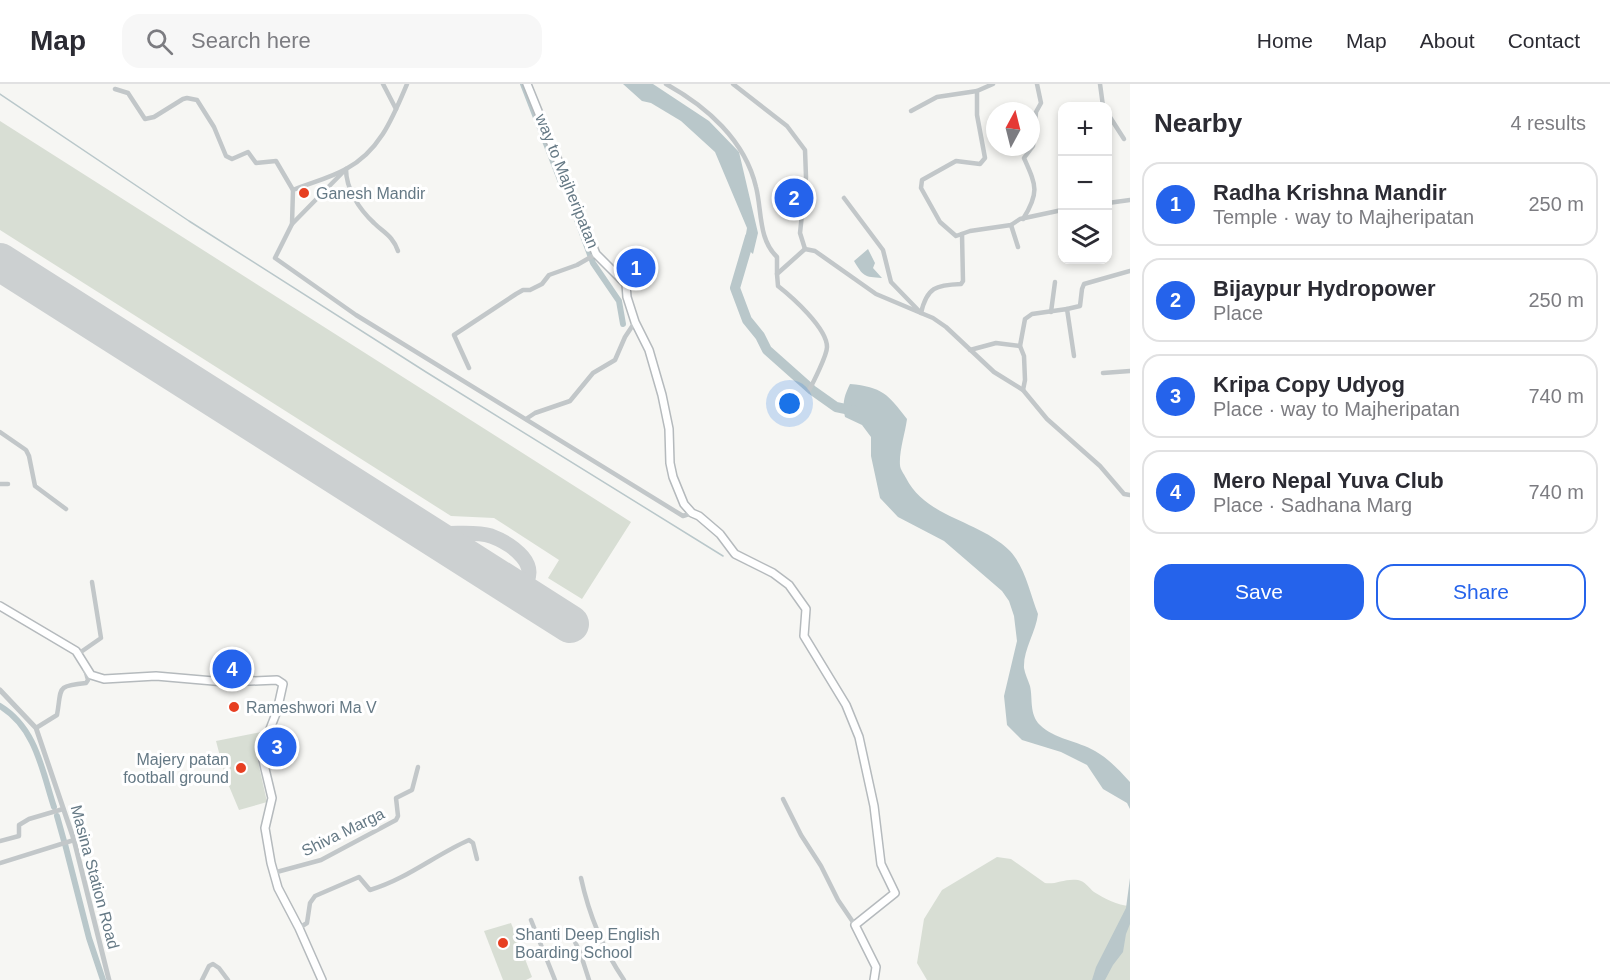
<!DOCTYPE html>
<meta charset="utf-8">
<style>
:root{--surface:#fff;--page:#f7f7f7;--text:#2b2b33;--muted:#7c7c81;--line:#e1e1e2;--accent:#2563eb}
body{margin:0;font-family:Helvetica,sans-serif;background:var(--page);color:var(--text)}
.controls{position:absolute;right:18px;top:18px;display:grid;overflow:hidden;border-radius:12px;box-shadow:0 3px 9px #0003}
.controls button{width:54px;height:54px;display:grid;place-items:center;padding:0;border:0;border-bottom:2px solid var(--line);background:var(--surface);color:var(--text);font:30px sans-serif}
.compass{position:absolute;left:986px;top:18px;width:54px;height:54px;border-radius:50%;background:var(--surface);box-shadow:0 3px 9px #0003;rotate:7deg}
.you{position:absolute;left:790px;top:320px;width:21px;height:21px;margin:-15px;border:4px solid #fff;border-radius:50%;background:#1a73e8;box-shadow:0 0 0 9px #1a73e833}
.badge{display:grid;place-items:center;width:39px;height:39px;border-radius:50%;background:var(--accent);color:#fff;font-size:20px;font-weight:700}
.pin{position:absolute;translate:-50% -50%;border:3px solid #fff;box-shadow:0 2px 6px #0006}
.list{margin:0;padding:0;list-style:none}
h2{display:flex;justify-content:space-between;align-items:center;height:78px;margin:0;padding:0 24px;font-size:26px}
h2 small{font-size:20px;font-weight:400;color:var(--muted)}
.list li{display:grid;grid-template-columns:39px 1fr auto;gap:18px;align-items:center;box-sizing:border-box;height:84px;margin:0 12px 12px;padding:0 12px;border:2px solid var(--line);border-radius:18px}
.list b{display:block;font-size:22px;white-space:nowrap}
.list p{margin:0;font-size:20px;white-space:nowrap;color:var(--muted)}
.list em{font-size:20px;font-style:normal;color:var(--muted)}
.actions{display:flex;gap:12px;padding:18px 24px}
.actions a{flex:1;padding:14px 0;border:2px solid var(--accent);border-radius:18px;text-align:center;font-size:21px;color:var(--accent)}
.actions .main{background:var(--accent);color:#fff}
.icon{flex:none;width:33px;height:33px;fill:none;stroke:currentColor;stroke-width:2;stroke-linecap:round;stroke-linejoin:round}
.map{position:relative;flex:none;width:1130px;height:896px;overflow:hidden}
header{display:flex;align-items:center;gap:36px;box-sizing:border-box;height:84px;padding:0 30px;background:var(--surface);border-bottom:2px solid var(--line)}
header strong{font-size:28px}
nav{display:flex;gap:33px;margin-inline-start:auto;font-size:21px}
.search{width:420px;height:54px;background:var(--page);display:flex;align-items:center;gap:15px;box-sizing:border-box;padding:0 21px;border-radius:18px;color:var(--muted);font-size:22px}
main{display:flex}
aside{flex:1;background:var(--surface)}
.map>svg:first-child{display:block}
.green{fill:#d8ded4}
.water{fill:#b9c7ca}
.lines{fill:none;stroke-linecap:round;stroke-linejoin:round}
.stream{stroke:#b9c7ca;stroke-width:1.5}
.canal{stroke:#b9c7ca;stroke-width:6}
.river{stroke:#b9c7ca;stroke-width:10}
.taxiway{stroke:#ccd0d1;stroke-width:15}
.runway{stroke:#ccd0d1;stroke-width:38}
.primary-casing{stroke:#b5babd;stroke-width:10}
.minor{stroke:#c2c7c9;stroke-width:4.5}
.tertiary{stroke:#c2c7c9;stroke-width:5}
.primary{stroke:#fff;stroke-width:7}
.poi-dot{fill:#e73f22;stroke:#fff;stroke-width:2}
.labels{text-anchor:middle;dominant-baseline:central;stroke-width:6;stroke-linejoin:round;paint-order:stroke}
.street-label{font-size:16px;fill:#657985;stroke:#fff}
.poi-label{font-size:16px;fill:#657985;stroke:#fff;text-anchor:start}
</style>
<header>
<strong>Map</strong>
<div class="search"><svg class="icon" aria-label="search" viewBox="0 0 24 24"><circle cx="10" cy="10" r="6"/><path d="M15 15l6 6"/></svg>Search here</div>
<nav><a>Home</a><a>Map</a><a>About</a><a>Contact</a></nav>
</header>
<main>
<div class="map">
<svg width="1130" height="896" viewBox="0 0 1130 896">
<rect width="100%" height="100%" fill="#f6f6f3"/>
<g class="green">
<polygon points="0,37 631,438 582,515 548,494 559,476 494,434 451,432 0,146"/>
<polygon points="261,648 262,658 257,673 267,718 239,726 226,695 216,657"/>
<path d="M997 773 1011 775 1045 799C1055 801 1065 794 1078 796 1085 797 1089 804 1094 808 1105 815 1117 821 1130 822V896H927L917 879 924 835 942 806Z"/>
<polygon points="511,839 532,893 526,896 503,896 484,847"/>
</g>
<g class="water">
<polygon points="623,0 653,0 709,37 739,68 758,149 753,170 744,162 747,144 715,68 681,37 651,19 642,17"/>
<path d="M868 165 875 179 873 184 882 194C864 193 863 192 854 177Z"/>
<path d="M850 300C882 303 888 310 907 335 905 350 899 367 900 381 900 385 904 390 906 394 926 434 979 436 1010 467 1025 483 1030 509 1038 530 1036 548 1023 566 1024 584 1025 590 1028 596 1030 602 1033 615 1029 630 1040 641 1054 655 1078 657 1095 667 1109 675 1119 686 1130 698V725L1127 719 1103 705 1087 681 1061 668 1022 656 1007 641 1004 612 1017 557 1014 532 1009 517 1002 507 944 457 898 433 880 414 871 372V353L862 341 845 333C842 320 844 312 850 300Z"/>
<polygon points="1130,794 1130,840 1126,850 1123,868 1113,881 1105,896 1092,896 1096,883 1126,824"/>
</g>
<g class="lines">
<polyline class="stream" points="0,10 189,137 426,288 723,472"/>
<g class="canal">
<polyline points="523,0 562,101 567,106 571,115 575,130 593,179 619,217 623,240"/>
<path d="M0 622C36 644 42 686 54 723"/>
<polyline points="57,732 64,757"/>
<polyline points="65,760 89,854 103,896"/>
</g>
<polyline class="river" points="750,153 735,204 747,236 760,252 767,266 812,306 836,323 855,327"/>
<path class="taxiway" d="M412 440C418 443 423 446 430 448 449 452 472 446 491 452 512 460 544 482 521 505 494 520 490 494 474 479"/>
<polyline class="runway" points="0,178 570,540"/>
<defs>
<g id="primary">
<polyline points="527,0 596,170 626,200 627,213 635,238 649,266 662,311 669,345 670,379 673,393 684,420 692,429 699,432 720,450 735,470 773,489 789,501 806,525 804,552 846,621 859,653 874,722 881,780 895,809 855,841 876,883 874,896"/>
<polyline points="0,522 76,567 91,591 104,595 156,592 225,598 277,596 283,600 277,627 261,668 272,714 265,744 271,779 278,804 299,844 322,896"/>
</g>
</defs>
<use href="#primary" class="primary-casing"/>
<g class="minor">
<polyline points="383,0 396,25"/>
<path d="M407 0C393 33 380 67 346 85 330 94 310 99 293 106L292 140 275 174 356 231 683 432 692 429"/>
<path d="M666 0C706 22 745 56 756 103 762 126 758 155 777 173V190"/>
<polyline points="733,0 787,42 805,66 806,93 800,149 805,165"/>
<polyline points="993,0 977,7 977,31 985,74 980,80 956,77 922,96 921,104 940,138 956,152 970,147 1011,141 1020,135 1062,126"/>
<polyline points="1100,0 1103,22"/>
<polyline points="115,5 128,9 145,35 154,33 183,15 187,14 197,16 214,43 226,72 232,75 248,68 256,79 276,77 293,106"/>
<polyline points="911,27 937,13 977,7"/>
<polyline points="1108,30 1124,55"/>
<polyline points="844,114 883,166 891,198 921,229 933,234 946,243 994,288 1023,306 1047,335 1100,382 1124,410 1130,411"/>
<polyline points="1108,119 1130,116"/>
<path d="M1023 135C1040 108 1036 101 1024 74L1033 62 1036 28 1041 19 1037 0"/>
<path d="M292 140 346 85C346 105 359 125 374 139 384 149 393 152 398 167"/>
<polyline points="1011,141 1018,163"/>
<polyline points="1067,225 1080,222 1082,205 1084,200 1130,187"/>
<polyline points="1051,228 1055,198"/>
<polyline points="970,266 996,259 1020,262"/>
<polyline points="469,284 454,251 516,210 523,206 530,206 542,200 549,191 577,181 596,170"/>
<polyline points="1103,289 1130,287"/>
<path d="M809 306C813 299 827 271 827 263 827 244 792 213 778 202L777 190 805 165 815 167 876 210 921 229C927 203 936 201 961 200L963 197 962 150"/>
<polyline points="1023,306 1025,296 1024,272 1020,262 1025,235 1032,230 1067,225 1074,272"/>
<polyline points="526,335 535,329 570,317 593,289 615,276 625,253 635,238"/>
<polyline points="0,348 26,366 29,372 35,402 66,425"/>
<polyline points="0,400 8,400"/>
<polyline points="78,570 101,554 92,498"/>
<path d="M36 644 57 631C62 604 55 602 86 599L88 596 85 585"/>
<polyline points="783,715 801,751 821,782 838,816 855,841"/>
<polyline points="0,757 19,752 19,741 29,735 63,725"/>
<polyline points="0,779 74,756"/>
<polyline points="273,789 321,776 396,736 398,732 396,714 412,706 418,683"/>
<path d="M581 794C589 831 603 865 624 896"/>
<polyline points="531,836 555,896"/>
<path d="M299 844 307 839 310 819 315 812 359 793 370 806C407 795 435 771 469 756L473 759 477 775"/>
<polyline points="573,854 580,868 589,896"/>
<polyline points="202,896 209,882 213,880 219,884 228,896"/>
</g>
<polyline class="tertiary" points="0,606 36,644 74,756 109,896"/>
<use href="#primary" class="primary"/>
</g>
<g class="poi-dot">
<circle cx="304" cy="109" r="6"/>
<circle cx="234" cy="623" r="6"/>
<circle cx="241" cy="684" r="6"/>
<circle cx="503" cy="859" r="6"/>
</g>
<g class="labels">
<g class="street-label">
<text transform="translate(567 97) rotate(68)">way to Majheripatan</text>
<text transform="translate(343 748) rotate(-26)">Shiva Marga</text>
<text transform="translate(95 793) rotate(75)">Masina Station Road</text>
</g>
<g class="poi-label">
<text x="316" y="109">Ganesh Mandir</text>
<text x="246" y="623">Rameshwori Ma V</text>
<text x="229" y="675" text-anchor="end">Majery patan<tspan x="229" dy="18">football ground</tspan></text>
<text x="515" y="850">Shanti Deep English<tspan x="515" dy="18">Boarding School</tspan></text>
</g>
</g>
</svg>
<div class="controls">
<button>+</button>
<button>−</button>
<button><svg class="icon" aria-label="layers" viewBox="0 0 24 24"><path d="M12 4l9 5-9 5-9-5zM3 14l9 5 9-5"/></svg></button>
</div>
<svg class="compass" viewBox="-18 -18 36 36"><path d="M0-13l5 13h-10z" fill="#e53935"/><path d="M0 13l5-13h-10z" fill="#7c7c81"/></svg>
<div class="you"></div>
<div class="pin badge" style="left:636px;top:184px">1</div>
<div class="pin badge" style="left:794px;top:114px">2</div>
<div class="pin badge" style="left:277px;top:663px">3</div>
<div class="pin badge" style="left:232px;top:585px">4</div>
</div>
<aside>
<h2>Nearby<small>4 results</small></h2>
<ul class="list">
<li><span class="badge">1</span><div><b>Radha Krishna Mandir</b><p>Temple · way to Majheripatan</p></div><em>250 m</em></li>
<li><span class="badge">2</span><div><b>Bijaypur Hydropower</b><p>Place</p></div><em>250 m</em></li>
<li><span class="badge">3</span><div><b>Kripa Copy Udyog</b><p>Place · way to Majheripatan</p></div><em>740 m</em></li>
<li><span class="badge">4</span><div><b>Mero Nepal Yuva Club</b><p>Place · Sadhana Marg</p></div><em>740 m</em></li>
</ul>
<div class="actions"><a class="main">Save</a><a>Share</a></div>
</aside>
</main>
